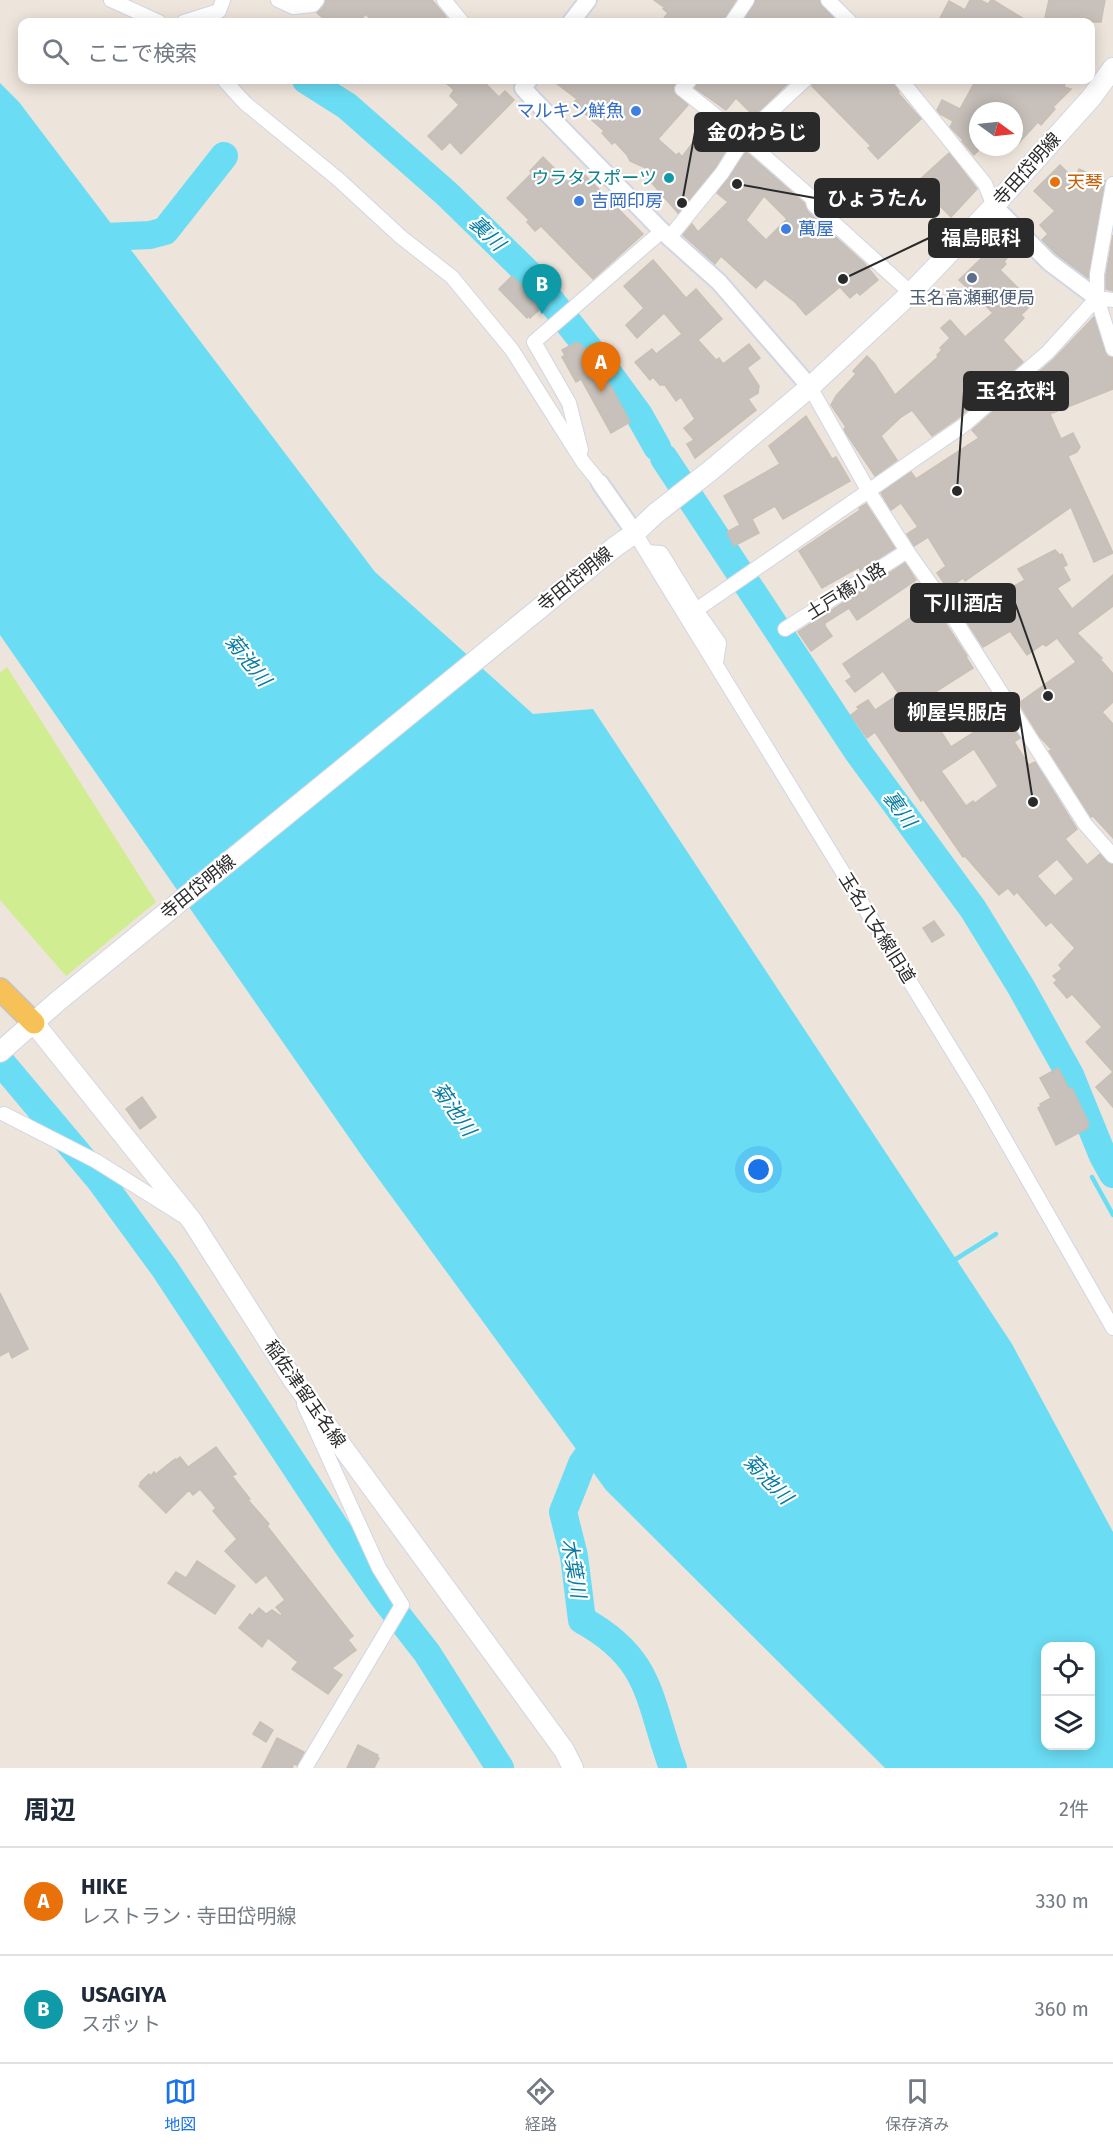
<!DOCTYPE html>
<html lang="ja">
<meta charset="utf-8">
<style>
:root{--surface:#fff;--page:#f2f2f3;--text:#1f2937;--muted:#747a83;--line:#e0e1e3;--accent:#1a73e8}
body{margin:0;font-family:"Fira Sans","Noto Sans JP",sans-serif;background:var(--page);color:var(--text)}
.controls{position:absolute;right:18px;bottom:18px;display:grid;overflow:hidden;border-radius:12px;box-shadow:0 3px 15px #0003}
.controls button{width:54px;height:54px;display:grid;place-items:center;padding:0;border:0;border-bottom:2px solid var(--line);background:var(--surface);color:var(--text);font:30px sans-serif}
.compass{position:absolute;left:969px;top:102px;width:54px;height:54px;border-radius:50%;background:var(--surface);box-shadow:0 3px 15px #0003;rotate:105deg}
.you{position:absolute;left:759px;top:1170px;width:21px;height:21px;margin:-15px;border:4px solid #fff;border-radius:50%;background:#1a73e8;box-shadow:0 0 0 9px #1a73e833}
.badge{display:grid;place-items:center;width:39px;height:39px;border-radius:50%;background:var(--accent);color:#fff;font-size:20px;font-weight:700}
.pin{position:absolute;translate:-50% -50px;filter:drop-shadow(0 2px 3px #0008)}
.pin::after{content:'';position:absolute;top:32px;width:21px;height:18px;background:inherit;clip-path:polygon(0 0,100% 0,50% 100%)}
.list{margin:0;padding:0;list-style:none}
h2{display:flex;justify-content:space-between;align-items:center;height:78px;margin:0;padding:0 24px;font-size:26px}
h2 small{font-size:20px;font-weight:400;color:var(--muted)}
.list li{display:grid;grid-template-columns:39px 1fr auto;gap:18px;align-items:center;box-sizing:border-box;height:108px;padding:0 24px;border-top:2px solid var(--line)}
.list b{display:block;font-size:22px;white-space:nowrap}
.list p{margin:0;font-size:20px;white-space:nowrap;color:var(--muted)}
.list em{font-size:20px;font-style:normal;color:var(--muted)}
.icon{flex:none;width:33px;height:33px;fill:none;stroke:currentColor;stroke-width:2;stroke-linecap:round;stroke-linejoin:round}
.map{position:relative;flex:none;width:1113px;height:1768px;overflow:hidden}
.search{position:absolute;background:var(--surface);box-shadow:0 3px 15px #0003;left:18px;right:18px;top:18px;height:66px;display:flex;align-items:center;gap:15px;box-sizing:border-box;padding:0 21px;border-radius:12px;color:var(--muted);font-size:22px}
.sheet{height:294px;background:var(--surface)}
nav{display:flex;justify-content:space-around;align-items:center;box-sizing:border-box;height:84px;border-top:2px solid var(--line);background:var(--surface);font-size:16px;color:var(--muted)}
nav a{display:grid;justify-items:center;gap:3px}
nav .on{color:var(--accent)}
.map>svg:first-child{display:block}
.pitch{fill:#d0ee91}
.water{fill:#6addf4;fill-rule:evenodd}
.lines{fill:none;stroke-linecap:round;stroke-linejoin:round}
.stream{stroke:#6addf4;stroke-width:4.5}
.river{stroke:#6addf4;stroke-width:28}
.building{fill:#c8c1bb;stroke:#c8bfb5;stroke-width:1.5;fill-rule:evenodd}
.minor-casing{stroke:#d1d6e4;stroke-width:16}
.tertiary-casing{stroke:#d1d6e4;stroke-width:20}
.secondary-casing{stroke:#d1d6e4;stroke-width:22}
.primary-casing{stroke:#c3c3c3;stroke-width:24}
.minor{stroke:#fff;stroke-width:14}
.tertiary{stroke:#fff;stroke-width:16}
.secondary{stroke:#fff;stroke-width:20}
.primary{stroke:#f6c157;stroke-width:21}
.shop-dot{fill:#3f7fe0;stroke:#fff;stroke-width:2}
.culture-dot{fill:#0f9aa8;stroke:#fff;stroke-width:2}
.food-dot{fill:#e8710a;stroke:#fff;stroke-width:2}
.service-dot{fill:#5c6f8a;stroke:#fff;stroke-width:2}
.labels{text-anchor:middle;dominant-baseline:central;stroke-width:4.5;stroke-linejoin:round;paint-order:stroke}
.shop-label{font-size:18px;fill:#366cbe;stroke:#fff;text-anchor:start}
.street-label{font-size:18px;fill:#2a2a2a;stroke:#fff}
.culture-label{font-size:18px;fill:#0d838f;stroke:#fff;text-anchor:end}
.food-label{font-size:18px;fill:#c56008;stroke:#fff;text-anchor:start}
.service-label{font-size:18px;fill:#4e5e75;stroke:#fff}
.water-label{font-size:20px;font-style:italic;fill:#087ca1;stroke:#fff}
.leader{fill:none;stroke:#2a2a2a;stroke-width:2}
.callout-dot{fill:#2a2a2a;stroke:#fff;stroke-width:2}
.callout{fill:#2a2a2a;stroke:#2a2a2a;stroke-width:2}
.callout-label{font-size:20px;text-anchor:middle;font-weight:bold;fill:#fff}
</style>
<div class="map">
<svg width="1113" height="1768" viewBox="0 0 1113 1768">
<rect width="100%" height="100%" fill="#ede4db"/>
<polygon class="pitch" points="7,667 156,902 66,976 0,900 0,673"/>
<path class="water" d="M0 83 19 102 375 572 533 714 593 709 956 1259 1012 1344 1113 1532V1768H885L606 1490 364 1159 0 635ZM1046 1646H1090V1746H1046Z"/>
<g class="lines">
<g class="stream">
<polyline points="1092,1177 1113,1215"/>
<polyline points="956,1259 996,1234"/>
</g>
<g class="river">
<polyline points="306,80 347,106 447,194 532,277 609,374 639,415 657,447"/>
<polyline points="83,238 150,235 165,231 224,156"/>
<polyline points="664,458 858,752 973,909 1021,987 1070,1075 1103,1156 1113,1174"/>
<polyline points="0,1061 100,1180 165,1269 345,1542 384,1598 427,1653 500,1768"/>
<path d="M606 1429 582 1464 563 1512 574 1556 582 1620C653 1659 648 1700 673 1768"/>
</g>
</g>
<g class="building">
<polygon points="326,0 432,0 446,17 440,22 373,22 366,14 358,22 328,22 317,13 324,6"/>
<polygon points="654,0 736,0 725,17 723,22 661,22 668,13 663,9 665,8"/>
<polygon points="756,0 819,0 822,6 838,22 743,22"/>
<polygon points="970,0 980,0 988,4 991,0 993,0 1029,22 938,22 949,1 965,10"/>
<polygon points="1049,0 1105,0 1101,22 1044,22"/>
<polygon points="443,80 482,80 499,97 505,91 514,100 461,154 450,142 442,150 428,136 459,105 450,96 454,90"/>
<polygon points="552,80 678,80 673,87 674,93 688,105 658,139 676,155 679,153 682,157 694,141 704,148 718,129 732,140 715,168 678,213 644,174 648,169 630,161 627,155 615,142 612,144 602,133 604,131 573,103 577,99"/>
<polygon points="699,80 791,80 754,116 736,98 726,110 695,88"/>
<polygon points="814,80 891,80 899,92 898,93 921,119 878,159 868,148 871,146 812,86"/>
<polygon points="976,80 1066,80 1064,87 1071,89 1053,107 1055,109 1041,125 1038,122 1014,148 1014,111 978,111 978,151 974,155 962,141 963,140 950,127 953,121 940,114 937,110 942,100 960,109"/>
<path d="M746 152 804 203 808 212 864 263 878 280 860 295 857 292 850 298 840 287 806 315 795 302 765 279 756 288 721 256 715 264 692 243 683 235 692 224 698 232 728 202 717 193ZM764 196 787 219 766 240 746 220Z"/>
<polygon points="949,153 977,189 951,217 926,192 902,212 894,203"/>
<polygon points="543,157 568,182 580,170 643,234 593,279 541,226 535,231 527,222 529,220 507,198 532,173 530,171"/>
<polygon points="1060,165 1075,180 1079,169 1105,181 1088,278 1056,254 1042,240 1048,234 1040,225 1055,211 1034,191"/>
<polygon points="1113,235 1113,291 1106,289 1106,275"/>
<polygon points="990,250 999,251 1007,258 1004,262 1006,264 1000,270 1033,303 1021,315 1024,318 1003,340 1023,362 958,418 932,436 912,410 901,417 881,436 897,460 875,476 846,433 844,429 846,427 831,405 836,396 856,374 853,371 867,356 874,363 895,395 938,357 937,355 942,350 940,348 950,338 941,328 950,320 965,337 993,313 959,280"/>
<polygon points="653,260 686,298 696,289 722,319 698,340 716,360 719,358 723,364 749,344 760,358 747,368 759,386 758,393 748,399 756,410 695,458 687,444 694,440 684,428 695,419 681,397 676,401 665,385 660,385 653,377 650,380 635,362 652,349 656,354 682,334 664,313 637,338 626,325 644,308 624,286"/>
<polygon points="512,276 540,304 538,306 541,308 530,318 529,316 527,318 499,289"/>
<polygon points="1094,317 1105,352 1107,356 1113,358 1113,389 1050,414 1061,439 1073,433 1080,447 1077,452 1068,456 1113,553 1094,562 1071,507 965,581 963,578 948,589 937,573 946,566 928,537 914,546 907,534 918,527 901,503 891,510 881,493 911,472 916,479 979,438 972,430 1054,359"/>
<polygon points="577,342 595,357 630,422 611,433 581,379 576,382 562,357 565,355 562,350"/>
<polygon points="806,416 832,459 836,457 850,481 783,519 775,506 752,519 759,533 734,546 727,532 740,525 724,496 780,464 769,446"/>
<polygon points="866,504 895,548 860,570 859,567 822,588 799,551 860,510 859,508"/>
<polygon points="1055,550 1060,555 1062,554 1067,565 1063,567 1070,580 1057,588 1072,609 1113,575 1113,606 1077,633 1102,658 1100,659 1113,674 1113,702 1102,712 1113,724 1113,838 1093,816 1091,817 1049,751 1052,750 1040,737 1019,703 1076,662 1057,638 1046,646 1043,644 1027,655 1010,631 983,647 965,619 998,595 1025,580 1018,569"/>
<polygon points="905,563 916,580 857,620 849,608 825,623 825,626 832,636 811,651 798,632"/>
<path d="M932 603 967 656 966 657 973 668 910 708 924 729 935 722 951 747 1004 713 1020 738 1014 742 1029 765 1035 762 1077 829 1065 839 1087 865 1100 854 1107 862 1113 865V1107L1096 1087 1113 1072 1086 1042 1102 1027 1072 994 1067 998 1054 983 1057 980 1053 976 1062 969 1059 965 1075 948 1051 922 1046 926 1017 892 1014 895 1008 888 999 895 965 856 963 857 923 799 921 801 875 732 867 738 851 715 859 709 857 707 868 700 875 710 899 694 883 671 855 692 846 681 852 677 843 664ZM974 749 998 786 975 803 973 801 966 806 941 771ZM1057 859 1074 879 1055 896 1037 876Z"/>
<polygon points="934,921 944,935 932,942 923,928"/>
<polygon points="1058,1068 1069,1089 1072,1088 1089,1124 1087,1126 1088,1128 1056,1145 1038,1108 1041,1106 1040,1104 1051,1098 1040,1078"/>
<polygon points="142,1097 156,1117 140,1129 126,1109"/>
<polygon points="0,1293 28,1349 12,1358 9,1351 0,1356"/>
<polygon points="216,1447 236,1474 232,1476 250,1499 248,1500 269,1524 267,1526 353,1636 348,1640 356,1650 332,1668 342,1675 328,1694 292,1669 298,1662 268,1638 262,1647 239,1628 250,1614 252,1616 259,1608 266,1614 272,1610 281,1616 282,1614 276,1607 285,1600 266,1575 256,1583 225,1551 237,1539 213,1511 216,1508 200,1489 193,1495 189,1490 166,1513 139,1486 141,1484 140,1483 149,1474 151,1476 154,1472 156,1474 175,1459 176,1460 180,1457 188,1467"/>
<polygon points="197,1561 235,1586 215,1614 168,1583 176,1572 186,1578"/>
<polygon points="260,1722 273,1730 266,1742 253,1734"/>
<polygon points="277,1738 304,1752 297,1765 294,1764 292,1768 262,1768"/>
<polygon points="358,1745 378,1755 377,1757 379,1758 374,1768 347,1768"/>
</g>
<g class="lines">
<defs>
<g id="minor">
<polyline points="111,0 159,22"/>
<polyline points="278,0 293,7 313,5 317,0"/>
<polyline points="444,0 462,22"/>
<polyline points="828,0 850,22"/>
<polyline points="184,22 219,11 223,0"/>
<polyline points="732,22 747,0"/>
<polyline points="224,80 245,103 338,179 401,237 452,277 512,350 583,462 600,483"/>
<polyline points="690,80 682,89 745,139 812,198 814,205 911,293"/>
<polyline points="901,80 985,184 994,206"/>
<polyline points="1113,184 1097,274 1097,298 1113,349"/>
<polyline points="669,238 722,173 747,134 805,80"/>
<polyline points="1097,298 1113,300"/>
<polyline points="810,387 868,490 907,551 946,606 1085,824 1113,856"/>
<polyline points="581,450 569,403 534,342 662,231"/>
<polyline points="635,533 980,1096 1113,1328"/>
<polyline points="647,552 661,553 696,610"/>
<polyline points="785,629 907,551"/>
<polyline points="716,663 719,643 696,610 964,425 1048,352 1097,298"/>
<polyline points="4,1114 96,1161 182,1215"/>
<polyline points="304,1404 379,1568 402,1605 305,1768"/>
</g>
<g id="tertiary">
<polyline points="571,22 588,0"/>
<polyline points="529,80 523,88 533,99 662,231 719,282 810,387"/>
<polyline points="994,206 1049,262 1097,298"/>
<polyline points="600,483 635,533"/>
</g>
<g id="secondary">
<polyline points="34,1023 192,1221 292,1378 564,1750 573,1768"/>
<polyline points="0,1052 58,1001 616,546 635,533 655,514 710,471 810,387 911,293 994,206 1091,98 1113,68"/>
</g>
<polyline id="primary" points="0,989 34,1023"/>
</defs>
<use href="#minor" class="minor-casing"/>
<use href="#tertiary" class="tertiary-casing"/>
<use href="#secondary" class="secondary-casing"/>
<use href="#primary" class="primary-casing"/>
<use href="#minor" class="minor"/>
<use href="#tertiary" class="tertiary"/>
<use href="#secondary" class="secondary"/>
<use href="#primary" class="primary"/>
</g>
<g class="shop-dot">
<circle cx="636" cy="111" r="6"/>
<circle cx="579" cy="201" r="6"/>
<circle cx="786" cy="229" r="6"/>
</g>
<circle class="culture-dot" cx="669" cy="178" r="6"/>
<circle class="food-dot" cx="1055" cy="182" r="6"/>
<circle class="service-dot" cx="972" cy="278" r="6"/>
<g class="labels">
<g class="shop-label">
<text x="624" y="111" text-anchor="end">マルキン鮮魚</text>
<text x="591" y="201">吉岡印房</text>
<text x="798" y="229">萬屋</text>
</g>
<g class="street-label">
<text transform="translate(1027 169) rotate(-48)">寺田岱明線</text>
<text transform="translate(575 579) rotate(-39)">寺田岱明線</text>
<text transform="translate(846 591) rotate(-32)">土戸橋小路</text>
<text transform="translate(198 887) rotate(-39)">寺田岱明線</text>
<text transform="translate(877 928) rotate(58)">玉名八女線旧道</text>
<text transform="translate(305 1394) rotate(55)">稲佐津留玉名線</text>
</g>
<g class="culture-label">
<text x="657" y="178">ウラタスポーツ</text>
</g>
<g class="food-label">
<text x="1067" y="182">天琴</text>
</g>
<g class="service-label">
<text x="972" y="298">玉名高瀬郵便局</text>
</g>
<g class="water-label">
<text transform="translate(487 233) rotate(44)">裏川</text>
<text transform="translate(248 660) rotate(51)">菊池川</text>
<text transform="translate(900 809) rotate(54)">裏川</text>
<text transform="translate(454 1109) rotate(55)">菊池川</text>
<text transform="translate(768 1479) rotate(46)">菊池川</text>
<text transform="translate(574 1568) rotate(80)">木葉川</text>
</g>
</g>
<path class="leader" d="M682 203L695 132M737 184L815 198M843 279L929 238M957 491L964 391M1048 696L1015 603M1033 802L1019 712"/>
<g class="callout-dot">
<circle cx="682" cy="203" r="6"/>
<circle cx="737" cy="184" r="6"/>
<circle cx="843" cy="279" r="6"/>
<circle cx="957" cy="491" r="6"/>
<circle cx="1048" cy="696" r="6"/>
<circle cx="1033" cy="802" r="6"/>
</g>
<g class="callout">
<rect x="695" y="113" width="124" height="38" rx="6"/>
<rect x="815" y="179" width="124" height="38" rx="6"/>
<rect x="929" y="219" width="104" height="38" rx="6"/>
<rect x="964" y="372" width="104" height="38" rx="6"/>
<rect x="911" y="584" width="104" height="38" rx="6"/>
<rect x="895" y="693" width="124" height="38" rx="6"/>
</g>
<g class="callout-label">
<text x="757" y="139">金のわらじ</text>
<text x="877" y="205">ひょうたん</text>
<text x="981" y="245">福島眼科</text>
<text x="1016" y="398">玉名衣料</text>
<text x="963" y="610">下川酒店</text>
<text x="957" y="719">柳屋呉服店</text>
</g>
</svg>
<div class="controls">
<button><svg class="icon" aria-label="locate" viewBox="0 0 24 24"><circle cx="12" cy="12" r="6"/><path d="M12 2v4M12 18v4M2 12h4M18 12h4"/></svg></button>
<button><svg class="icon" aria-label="layers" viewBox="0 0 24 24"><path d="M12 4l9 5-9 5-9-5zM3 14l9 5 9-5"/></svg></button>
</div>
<svg class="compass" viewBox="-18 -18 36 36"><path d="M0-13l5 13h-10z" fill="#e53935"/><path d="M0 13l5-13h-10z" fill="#747a83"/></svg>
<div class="you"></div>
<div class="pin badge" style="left:601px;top:392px;background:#e8710a">A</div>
<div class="pin badge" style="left:542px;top:314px;background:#0f9aa8">B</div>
<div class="search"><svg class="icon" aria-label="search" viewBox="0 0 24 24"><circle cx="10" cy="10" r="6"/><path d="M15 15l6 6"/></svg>ここで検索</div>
</div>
<section class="sheet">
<h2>周辺<small>2件</small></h2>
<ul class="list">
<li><span class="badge" style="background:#e8710a">A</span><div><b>HIKE</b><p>レストラン · 寺田岱明線</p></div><em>330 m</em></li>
<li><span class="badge" style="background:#0f9aa8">B</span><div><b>USAGIYA</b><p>スポット</p></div><em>360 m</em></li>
</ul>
</section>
<nav>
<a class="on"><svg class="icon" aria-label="map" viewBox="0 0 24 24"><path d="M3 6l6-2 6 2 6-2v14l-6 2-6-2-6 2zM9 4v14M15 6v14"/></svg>地図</a>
<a><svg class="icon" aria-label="directions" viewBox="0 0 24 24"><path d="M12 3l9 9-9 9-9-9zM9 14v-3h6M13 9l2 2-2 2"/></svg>経路</a>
<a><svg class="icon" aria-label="saved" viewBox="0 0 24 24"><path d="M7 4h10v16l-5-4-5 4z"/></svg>保存済み</a>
</nav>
